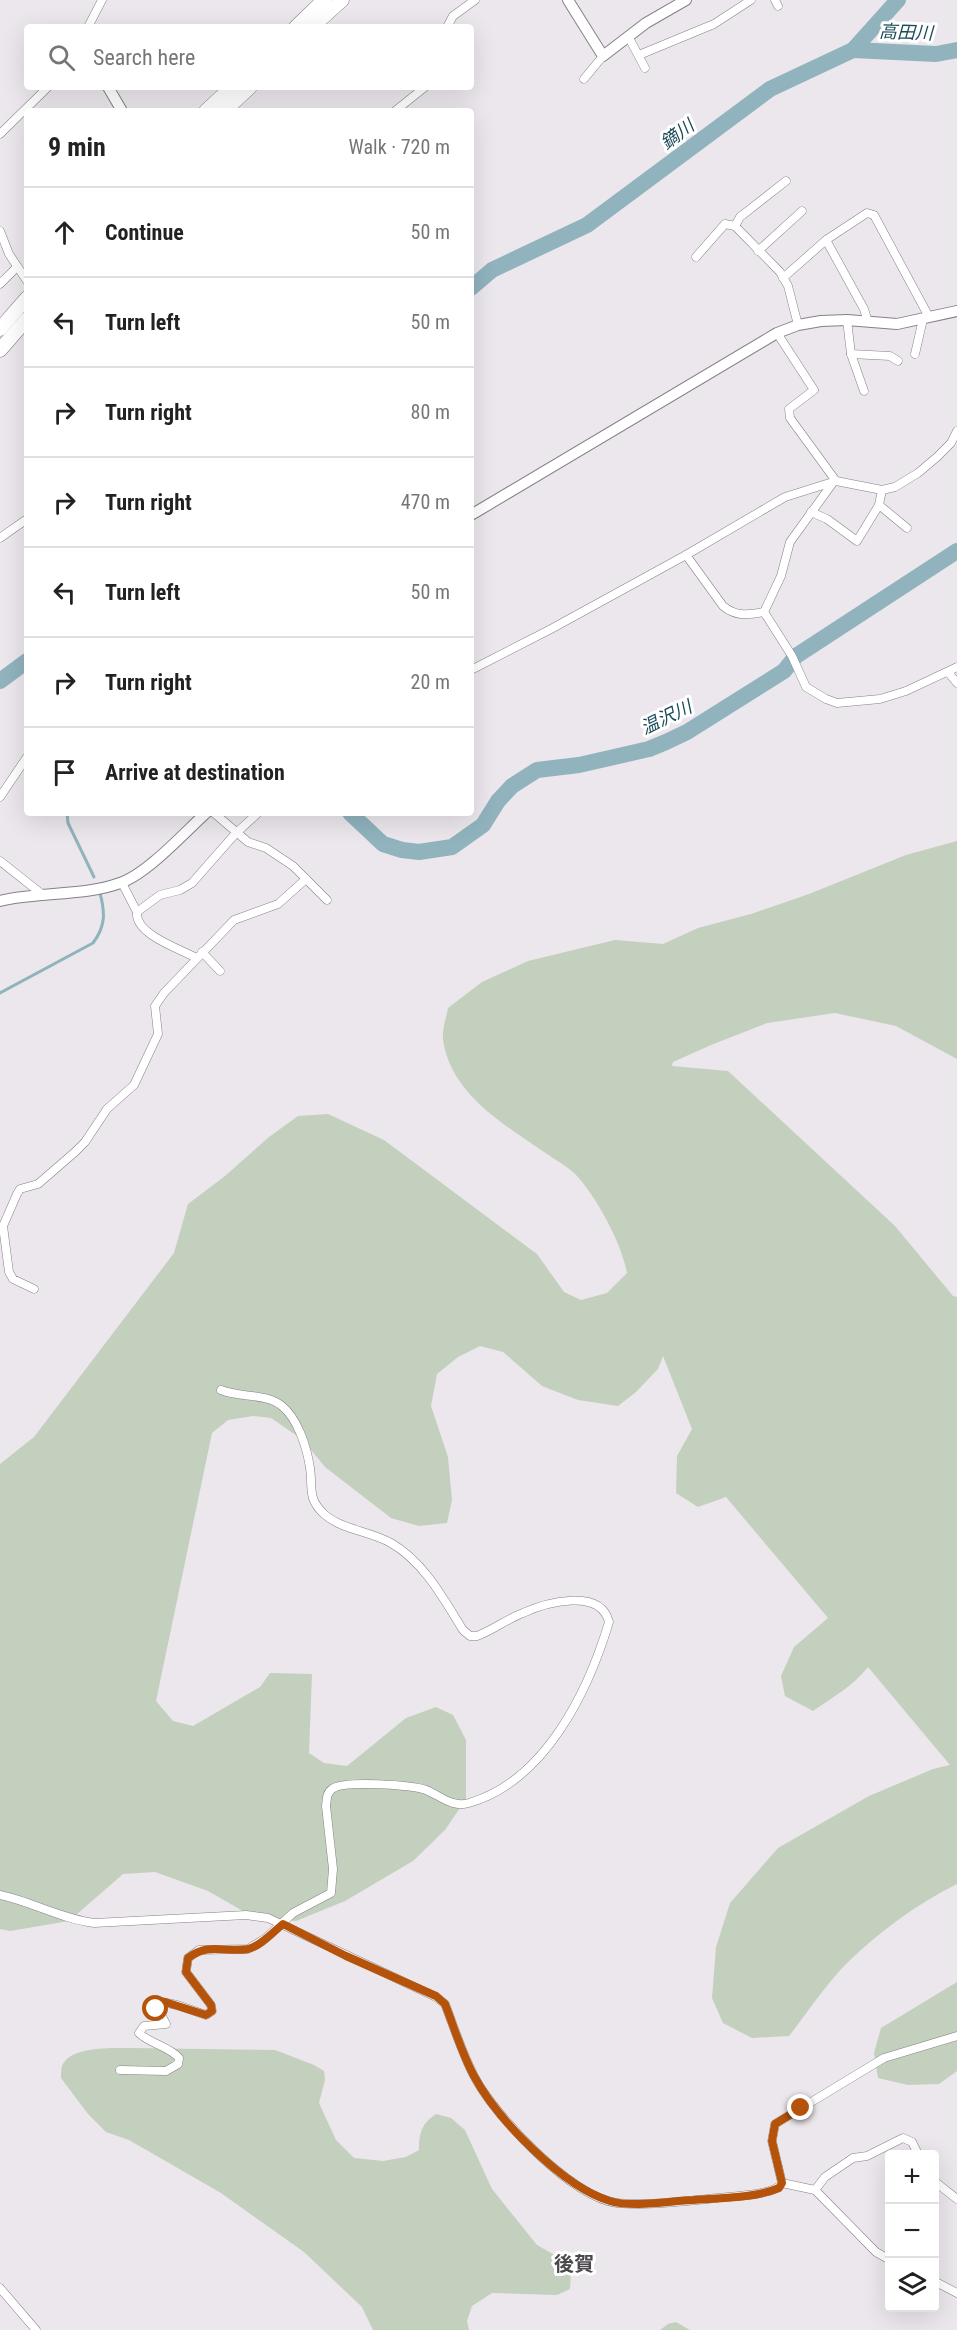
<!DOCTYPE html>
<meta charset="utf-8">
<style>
:root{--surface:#fff;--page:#f2f2f2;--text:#222;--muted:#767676;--line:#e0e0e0}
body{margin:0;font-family:"Roboto Condensed","Noto Sans JP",sans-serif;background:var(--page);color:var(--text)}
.controls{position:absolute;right:18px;bottom:18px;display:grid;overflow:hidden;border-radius:6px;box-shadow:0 6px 24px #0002}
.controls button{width:54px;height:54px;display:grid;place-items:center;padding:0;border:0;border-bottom:2px solid var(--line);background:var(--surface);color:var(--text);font:30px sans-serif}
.stop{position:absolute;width:18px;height:18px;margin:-14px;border:4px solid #b45309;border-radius:50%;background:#fff}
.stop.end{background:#b45309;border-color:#fff;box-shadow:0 2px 6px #0008}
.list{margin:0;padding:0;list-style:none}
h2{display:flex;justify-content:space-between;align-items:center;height:78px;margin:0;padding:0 24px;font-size:26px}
h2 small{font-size:20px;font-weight:400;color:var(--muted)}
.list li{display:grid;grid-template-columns:39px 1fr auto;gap:18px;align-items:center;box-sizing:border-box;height:90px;padding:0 24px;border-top:2px solid var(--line)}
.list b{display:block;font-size:22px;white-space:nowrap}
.list em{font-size:20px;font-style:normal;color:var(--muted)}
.icon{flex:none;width:33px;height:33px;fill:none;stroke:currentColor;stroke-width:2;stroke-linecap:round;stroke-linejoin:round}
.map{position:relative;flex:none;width:957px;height:2330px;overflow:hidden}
.search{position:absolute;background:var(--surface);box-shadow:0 6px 24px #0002;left:24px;top:24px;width:450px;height:66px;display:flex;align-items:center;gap:15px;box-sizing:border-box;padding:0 21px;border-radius:6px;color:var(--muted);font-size:22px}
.panel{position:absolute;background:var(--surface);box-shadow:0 6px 24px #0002;left:24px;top:108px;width:450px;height:708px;border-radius:6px}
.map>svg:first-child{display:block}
.green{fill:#c3d0be}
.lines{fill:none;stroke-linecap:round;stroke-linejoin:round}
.stream{stroke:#90b3be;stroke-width:3}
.river{stroke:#90b3be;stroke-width:16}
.street-casing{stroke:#858186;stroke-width:9}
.secondary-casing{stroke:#858186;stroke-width:12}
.highway-casing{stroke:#858186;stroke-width:15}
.street{stroke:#fff;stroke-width:8}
.secondary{stroke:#fff;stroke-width:10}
.highway{stroke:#fff;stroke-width:14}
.route{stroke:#b45309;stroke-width:8}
.labels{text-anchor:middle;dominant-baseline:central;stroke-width:6;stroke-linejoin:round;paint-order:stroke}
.water-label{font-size:18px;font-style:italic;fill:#194c58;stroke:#fff}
.quarter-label{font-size:20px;font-weight:bold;fill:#4b484c;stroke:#fff}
</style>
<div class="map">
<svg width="957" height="2330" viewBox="0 0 957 2330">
<rect width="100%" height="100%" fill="#ebe7ec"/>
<g class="green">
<path d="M957 841V1059L896 1026 835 1013 767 1023 711 1045 673 1062 672 1066 728 1071 895 1226 953 1296 957 1297V1884C917 1904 880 1931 847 1963 826 1984 808 2012 789 2036L752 2038 723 2023 712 1998 716 1947 730 1903 778 1848 869 1796 933 1769 950 1765 868 1667C854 1685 832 1698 813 1711L785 1696 781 1676 794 1647 828 1618 726 1497 698 1507 676 1493 677 1456 692 1429 663 1356 658 1369 636 1392 618 1406 578 1400 542 1386 503 1352 480 1346 458 1357 437 1374 431 1406 448 1457 452 1500 447 1523 419 1526 391 1518 325 1467 303 1440 271 1418 253 1416 228 1420 212 1433 156 1701 173 1721 193 1726 260 1687 270 1673 312 1674 309 1753 324 1763 347 1766 406 1718 436 1707 453 1715 466 1740V1799L445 1830 413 1861 345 1901 296 1921 250 1915 208 1891 155 1872 123 1874 69 1921 10 1931 0 1929V1464L34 1437 174 1253 188 1204 225 1176 269 1137 298 1116 328 1114 384 1140 537 1254 564 1292 581 1300 607 1293 627 1273C622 1244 597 1198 577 1176 569 1167 557 1161 547 1154 504 1124 452 1096 443 1040 442 1030 446 1018 448 1008L482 982 528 961 615 940 663 944 698 928 751 914 809 894 906 855Z"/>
<polygon points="957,1982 957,2071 939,2084 908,2085 878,2078 874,2053 881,2028"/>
<path d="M131 2048 275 2050 314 2065 324 2071 325 2080 319 2103 336 2140 354 2158 383 2161 406 2157 419 2150C419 2133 422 2123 436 2114L451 2118 465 2130 492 2189 537 2245 560 2258 571 2272 570 2289 557 2295 492 2293 472 2306 467 2321 469 2330H373L362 2307 304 2252 221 2193 129 2140 106 2132 88 2114 61 2078C61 2074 61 2067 63 2064 72 2046 114 2048 131 2048Z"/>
<polygon points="676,2322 690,2330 660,2330 668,2324"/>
</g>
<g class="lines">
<g class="stream">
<polyline points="67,813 68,823 94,877"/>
<path d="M0 993 93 943C106 926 105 912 100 893"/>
</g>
<g class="river">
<polyline points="853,50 936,54 957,50"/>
<polyline points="471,288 492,270 587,225 770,89 853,50 898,0"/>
<polyline points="0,681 27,661"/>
<polyline points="350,813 383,844 402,850 419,852 452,847 483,825 498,801 512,786 537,770 579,765 649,749 666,742 687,732 784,671 796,656 957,551"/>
</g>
<defs>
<g id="street">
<polyline points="775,0 778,6"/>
<polyline points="88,27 102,0"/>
<polyline points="447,27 453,16 475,0"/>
<polyline points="628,36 645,68"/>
<polyline points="639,55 714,24 751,0"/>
<polyline points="584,79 603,56"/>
<polyline points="395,111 425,87"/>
<polyline points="0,134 48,87"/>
<polyline points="735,226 740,217 786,181"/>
<polyline points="0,231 9,254 27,281"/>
<polyline points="758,251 802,211"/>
<polyline points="696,257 725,224 735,226 780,272 788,286 798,325"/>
<polyline points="783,278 826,240"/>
<polyline points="0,284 17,267"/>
<polyline points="847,320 851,354 864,391"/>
<polyline points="868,322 864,309 826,240 867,213 874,215 929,317"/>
<polyline points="777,333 814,390 789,409 790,418 836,481"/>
<polyline points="851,354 890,356 898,361"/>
<polyline points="915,354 923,319"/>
<polyline points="832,484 790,542 781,576 764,612 792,656 806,687 826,699 837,703 880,699 906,691 957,667"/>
<polyline points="879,505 907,528"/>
<polyline points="811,512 827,519 857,541 879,505 882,490"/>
<polyline points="0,538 27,519"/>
<path d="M686 555 723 606C736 617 749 615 764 612"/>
<polyline points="471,670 551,629 686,555 785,497 836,481 882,490 895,487 918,473 937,457 951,443 957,431"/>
<polyline points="948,672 957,683"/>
<polyline points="0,797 27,757"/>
<polyline points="214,813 248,842 266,848 293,866 327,900"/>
<polyline points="0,861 43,895"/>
<polyline points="122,883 137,912"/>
<polyline points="202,952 220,971"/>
<path d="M197 958C180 949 134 934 137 912L160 895 180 890 192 883 236 833 258 813"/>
<polyline points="34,1289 13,1279 9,1272 3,1226 17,1194 20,1189 38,1184 75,1152 85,1142 107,1109 134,1085 158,1034 155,1006 164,993 234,920 278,904 306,879"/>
<path d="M0 1895C32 1902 62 1919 94 1923L246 1915 268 1918 436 1997 445 2004C454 2027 462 2053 474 2076 494 2115 571 2197 617 2203 650 2206 685 2201 717 2198 732 2196 774 2196 782 2183"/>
<path d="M120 2070 166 2071 178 2064 179 2058C169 2046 150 2044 139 2033L144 2026 166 2024 155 2004 157 2001 177 2005 206 2015 212 2011 211 2005 186 1972 188 1958 199 1950 248 1949 266 1938 293 1913 331 1893 333 1869 326 1806C327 1800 326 1793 332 1789 343 1780 412 1785 426 1790 441 1796 452 1808 469 1803 545 1781 588 1692 609 1622 600 1587 545 1603 523 1613 507 1619 493 1630 477 1636H470L463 1630C443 1598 424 1562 391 1543 370 1531 342 1530 324 1514 307 1498 313 1488 310 1468 307 1448 298 1419 282 1406 266 1393 240 1398 221 1390"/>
<polyline points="934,2181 957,2199"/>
<polyline points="782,2183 772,2141 775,2124 884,2058 957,2036"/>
<polyline points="782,2183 815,2190 876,2252 890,2260"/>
<polyline points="815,2190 825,2177 853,2158 867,2156 903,2138 912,2142 918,2154"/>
<polyline points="934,2281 957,2293"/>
<polyline points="0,2288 36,2330"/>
</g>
<g id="secondary">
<polyline points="568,0 603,56 646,23 686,0"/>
<polyline points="108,87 122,111"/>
<polyline points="471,515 777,333 798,325 821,321 847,320 897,324 957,311"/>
<path d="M0 901C39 891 82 897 120 883 147 874 184 833 206 813"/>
</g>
<g id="highway">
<polyline points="296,27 324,0"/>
<polyline points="312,27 342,0"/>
<polyline points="206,111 232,87"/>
<polyline points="224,111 250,87"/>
<polyline points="0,329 27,298"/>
<polyline points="0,350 27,319"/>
</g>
</defs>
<use href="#street" class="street-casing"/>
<use href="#secondary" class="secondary-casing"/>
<use href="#highway" class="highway-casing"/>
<use href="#street" class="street"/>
<use href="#secondary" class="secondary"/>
<use href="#highway" class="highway"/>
</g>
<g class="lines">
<path class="route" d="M156 2009 155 2004 157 2001 165 2002 206 2015 212 2011 211 2005 186 1972 188 1958C209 1942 225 1953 248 1949 261 1946 273 1932 283 1924L346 1956 436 1996 445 2004C454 2027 462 2054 474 2076 497 2119 563 2187 610 2201 633 2208 669 2201 693 2200 718 2198 756 2198 779 2188L782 2183 772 2141 775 2124 801 2108"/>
</g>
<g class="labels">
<g class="water-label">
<text transform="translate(906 32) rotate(2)">高田川</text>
<text transform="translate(677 134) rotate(-37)">鏑川</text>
<text transform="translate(666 717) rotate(-26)">温沢川</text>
</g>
<g class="quarter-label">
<text x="574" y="2264">後賀</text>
</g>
</g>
</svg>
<div class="controls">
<button>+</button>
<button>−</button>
<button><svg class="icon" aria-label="layers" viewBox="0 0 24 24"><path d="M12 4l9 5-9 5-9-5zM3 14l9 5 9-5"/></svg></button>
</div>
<div class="stop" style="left:156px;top:2009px"></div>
<div class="stop end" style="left:801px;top:2108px"></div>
<div class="search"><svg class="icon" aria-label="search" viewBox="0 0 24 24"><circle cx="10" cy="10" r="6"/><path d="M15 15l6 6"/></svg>Search here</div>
<section class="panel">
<h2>9 min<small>Walk · 720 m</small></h2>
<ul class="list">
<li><svg class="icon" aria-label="ahead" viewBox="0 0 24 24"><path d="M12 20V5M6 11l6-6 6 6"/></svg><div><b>Continue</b></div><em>50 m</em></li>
<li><svg class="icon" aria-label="left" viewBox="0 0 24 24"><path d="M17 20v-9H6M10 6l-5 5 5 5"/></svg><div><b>Turn left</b></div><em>50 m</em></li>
<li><svg class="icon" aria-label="right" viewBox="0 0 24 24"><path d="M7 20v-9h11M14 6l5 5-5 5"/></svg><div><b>Turn right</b></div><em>80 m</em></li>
<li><svg class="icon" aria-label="right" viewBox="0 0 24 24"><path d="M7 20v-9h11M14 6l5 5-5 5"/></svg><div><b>Turn right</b></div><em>470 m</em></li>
<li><svg class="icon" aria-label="left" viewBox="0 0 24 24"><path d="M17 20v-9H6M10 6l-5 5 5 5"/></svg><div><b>Turn left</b></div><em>50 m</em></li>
<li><svg class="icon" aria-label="right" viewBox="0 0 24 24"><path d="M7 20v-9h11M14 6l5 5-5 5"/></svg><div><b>Turn right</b></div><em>20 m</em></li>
<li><svg class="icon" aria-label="arrive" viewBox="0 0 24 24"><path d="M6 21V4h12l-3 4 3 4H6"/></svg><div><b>Arrive at destination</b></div></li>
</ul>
</section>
</div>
